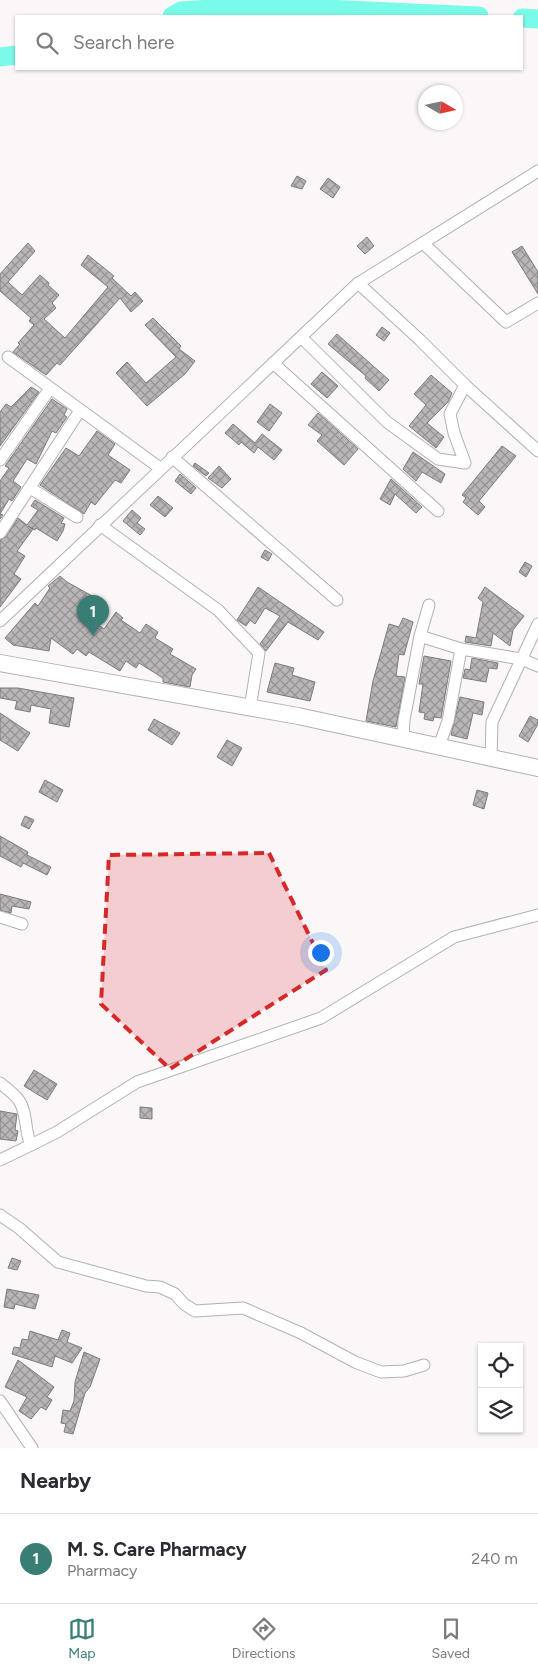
<!DOCTYPE html>
<style>
:root{--surface:#fff;--page:#f2f2f3;--text:#2b2b33;--muted:#7c7c81;--line:#e1e1e2;--accent:#387e74}
body{margin:0;font-family:Figtree,sans-serif;background:var(--page);color:var(--text)}
.controls{position:absolute;right:15px;bottom:15px;display:grid;overflow:hidden;border-radius:0px;box-shadow:0 1px 4px #0004}
.controls button{width:45px;height:45px;display:grid;place-items:center;padding:0;border:0;border-bottom:1px solid var(--line);background:var(--surface);color:var(--text);font:25px sans-serif}
.compass{position:absolute;left:418px;top:85px;width:45px;height:45px;border-radius:50%;background:var(--surface);box-shadow:0 1px 4px #0004;rotate:99deg}
.you{position:absolute;left:320px;top:952px;width:18px;height:18px;margin:-12px;border:4px solid #fff;border-radius:50%;background:#1a73e8;box-shadow:0 0 0 8px #1a73e833}
.badge{display:grid;place-items:center;width:32px;height:32px;border-radius:50%;background:var(--accent);color:#fff;font-size:16px;font-weight:700}
.pin{position:absolute;translate:-50% -41px;filter:drop-shadow(0 1px 2px #0008)}
.pin::after{content:'';position:absolute;top:26px;width:18px;height:15px;background:inherit;clip-path:polygon(0 0,100% 0,50% 100%)}
.list{margin:0;padding:0;list-style:none}
h2{display:flex;justify-content:space-between;align-items:center;height:65px;margin:0;padding:0 20px;font-size:21px}
h2 small{font-size:16px;font-weight:400;color:var(--muted)}
.list li{display:grid;grid-template-columns:32px 1fr auto;gap:15px;align-items:center;box-sizing:border-box;height:90px;padding:0 20px;border-top:1px solid var(--line)}
.list b{display:block;font-size:19px;white-space:nowrap}
.list p{margin:0;font-size:16px;white-space:nowrap;color:var(--muted)}
.list em{font-size:16px;font-style:normal;color:var(--muted)}
.icon{flex:none;width:28px;height:28px;fill:none;stroke:currentColor;stroke-width:2;stroke-linecap:round;stroke-linejoin:round}
.map{position:relative;flex:none;width:538px;height:1448px;overflow:hidden}
.search{position:absolute;background:var(--surface);box-shadow:0 1px 4px #0004;left:15px;right:15px;top:15px;height:55px;display:flex;align-items:center;gap:12px;box-sizing:border-box;padding:0 18px;border-radius:0px;color:var(--muted);font-size:19px}
.sheet{height:155px;background:var(--surface)}
nav{display:flex;justify-content:space-around;align-items:center;box-sizing:border-box;height:70px;border-top:1px solid var(--line);background:var(--surface);font-size:14px;color:var(--muted)}
nav a{display:grid;justify-items:center;gap:2px}
nav .on{color:var(--accent)}
.map>svg:first-child{display:block}
.lines{fill:none;stroke-linecap:round;stroke-linejoin:round}
.river{stroke:#7afae9;stroke-width:19}
.building{fill:url(#building-cross-hatch);stroke:#7e7b7d}
.street-casing{stroke:#b3b0b2;stroke-width:13}
.secondary-casing{stroke:#b3b0b2;stroke-width:18}
.street{stroke:#fff;stroke-width:11}
.secondary{stroke:#fff;stroke-width:16}
.marked{fill:#d62828;fill-opacity:0.2;stroke:#d62828;stroke-width:4;stroke-dasharray:10 6;stroke-linejoin:round}
</style>
<div class="map">
<svg width="538" height="1448" viewBox="0 0 538 1448">
<defs>
<pattern id="building-cross-hatch" width="8" height="8" patternUnits="userSpaceOnUse" patternTransform="scale(1.25)"><rect width="8" height="8" fill="#b9b6b8"/><path d="M0 0l8 8M0 8l8-8" fill="none" stroke="#979496"/></pattern>
</defs>
<rect width="100%" height="100%" fill="#fbf7f9"/>
<g class="lines">
<g class="river">
<polyline points="172,16 181,11 258,6 479,16"/>
<polyline points="522,18 538,19"/>
<polyline points="0,57 16,55"/>
</g>
</g>
<g class="building">
<polygon points="297,176 306,181 302,189 291,186"/>
<polygon points="328,178 340,187 333,198 320,189"/>
<polygon points="367,237 374,246 365,254 357,246"/>
<polygon points="28,243 35,251 8,282 22,295 40,275 49,283 48,285 59,295 52,303 56,308 44,319 65,338 108,287 81,265 88,255 114,276 112,278 131,296 135,292 143,301 131,312 120,298 60,365 57,363 46,375 13,352 20,344 18,343 34,325 29,321 31,318 0,291 0,274"/>
<polygon points="522,246 538,272 538,294 512,252"/>
<polygon points="153,318 181,346 179,349 195,361 185,374 147,406 116,373 127,362 146,383 176,357 145,325"/>
<polygon points="382,327 390,333 384,341 376,335"/>
<polygon points="337,334 389,380 379,391 365,378 366,376 328,344"/>
<polygon points="322,372 338,386 327,398 311,384"/>
<polygon points="431,375 452,393 448,402 427,423 444,437 436,448 409,426 426,405 414,394"/>
<polygon points="31,387 39,392 0,446 0,412 6,404 11,407"/>
<polygon points="52,399 67,409 64,415 67,417 56,433 52,431 36,464 27,459 13,481 21,487 12,501 9,499 0,514 3,515 0,519 0,481 9,468 5,466"/>
<polygon points="270,404 282,413 269,431 257,422"/>
<polygon points="318,413 358,449 344,465 317,441 322,435 308,425"/>
<polygon points="233,424 255,443 262,434 282,450 274,460 258,447 254,453 241,442 239,445 225,433"/>
<polygon points="97,431 115,444 108,455 130,470 121,483 115,480 95,505 91,502 84,514 40,485 66,448 79,456"/>
<polygon points="502,446 516,456 479,501 485,507 478,515 463,502 466,498 462,495"/>
<polygon points="413,452 445,474 441,483 422,472 416,481 403,469"/>
<polygon points="195,463 209,473 206,476 193,466"/>
<polygon points="219,466 231,479 222,488 208,478"/>
<polygon points="180,474 196,488 191,494 175,481"/>
<polygon points="391,479 422,507 416,513 395,494 390,505 380,499"/>
<polygon points="158,496 173,508 165,517 150,505"/>
<polygon points="35,500 64,518 61,523 65,524 63,531 57,541 36,528 35,530 28,526 33,529 17,551 25,556 14,574 21,579 0,607 0,540 6,537 18,518 27,525 38,510 31,506"/>
<polygon points="132,510 141,518 137,523 145,529 140,535 123,521"/>
<polygon points="265,550 272,554 268,561 261,557"/>
<polygon points="525,562 532,566 526,577 519,572"/>
<polygon points="60,576 67,582 94,597 83,614 104,629 116,612 123,618 121,620 140,633 146,624 158,632 155,638 173,649 170,654 196,669 192,675 190,687 163,682 163,678 139,663 136,668 126,661 120,671 89,652 86,656 77,649 73,654 51,638 49,651 13,645 5,638 35,603 38,606 50,588 48,586"/>
<polygon points="258,587 324,632 318,640 288,622 266,651 260,644 280,616 265,608 255,624 250,620 246,626 237,620"/>
<polygon points="485,587 524,616 513,630 510,646 493,633 491,646 465,642 466,636 476,638 483,602 478,598"/>
<polygon points="403,618 413,622 404,655 399,654 396,676 405,677 396,727 366,721 373,681 389,624 399,627"/>
<polygon points="424,656 451,661 441,718 434,717 433,721 424,719 425,713 419,712 423,684 419,684"/>
<polygon points="472,658 498,663 497,669 489,668 486,682 463,678 465,669 470,670"/>
<polygon points="275,663 294,668 292,675 315,682 310,701 267,692"/>
<polygon points="0,688 18,688 74,698 69,727 49,723 51,709 31,705 30,712 15,709 17,701 0,698"/>
<polygon points="460,697 484,702 482,715 473,713 467,739 451,735"/>
<polygon points="0,713 30,733 18,751 0,740"/>
<polygon points="530,716 538,720 538,724 528,742 519,736"/>
<polygon points="154,719 180,733 172,745 148,730"/>
<polygon points="227,740 242,748 232,766 217,757"/>
<polygon points="45,780 63,790 57,802 39,792"/>
<polygon points="477,790 488,793 484,809 473,805"/>
<polygon points="25,816 34,820 29,829 21,825"/>
<polygon points="0,836 28,852 27,855 51,867 47,875 23,863 21,867 0,856"/>
<polygon points="0,894 31,902 29,909 12,906 11,913 0,910"/>
<polygon points="34,1070 57,1084 47,1100 24,1086"/>
<polygon points="140,1107 152,1108 152,1119 140,1118"/>
<polygon points="0,1111 17,1114 15,1130 18,1131 16,1141 0,1139"/>
<polygon points="12,1258 21,1261 17,1270 8,1268"/>
<polygon points="7,1289 39,1295 35,1309 15,1304 14,1309 4,1307"/>
<polygon points="62,1330 70,1333 67,1342 82,1348 72,1363 55,1356 52,1367 12,1354 14,1347 20,1348 22,1339 28,1340 30,1331 58,1340"/>
<polygon points="84,1352 100,1359 90,1387 85,1393 73,1434 64,1432 66,1424 61,1423 63,1410 70,1411 74,1401 75,1382"/>
<polygon points="18,1360 54,1387 47,1397 52,1400 46,1410 41,1407 31,1419 19,1411 27,1397 5,1387"/>
</g>
<g class="lines">
<defs>
<g id="street">
<polyline points="423,243 506,322 538,303"/>
<polyline points="358,283 420,340 465,385 538,451"/>
<polyline points="301,337 387,422 438,459 465,463 454,433 450,414 465,385"/>
<polyline points="8,357 160,468"/>
<polyline points="273,363 438,511"/>
<polyline points="172,457 337,600"/>
<polyline points="0,460 49,390"/>
<polyline points="30,488 77,517"/>
<polyline points="100,525 218,610 259,653 250,708"/>
<polyline points="0,533 79,412"/>
<polyline points="0,621 357,284 538,171"/>
<polyline points="420,636 429,605"/>
<polyline points="403,739 404,720 420,636 461,649"/>
<polyline points="439,746 448,721 461,649 521,659 538,666"/>
<polyline points="491,758 492,722 538,624"/>
<polyline points="0,917 22,924"/>
<path d="M0 1083C6 1088 13 1093 18 1099 28 1112 24 1131 31 1145L57 1132 137 1082 321 1018 454 937 538 915"/>
<polyline points="0,1160 31,1145"/>
<polyline points="0,1215 19,1228 58,1262 146,1286 160,1287 175,1294 184,1304 195,1311 243,1308 301,1333 355,1362 381,1372 404,1371 424,1365"/>
<polyline points="0,1401 32,1448"/>
</g>
<polyline id="secondary" points="0,663 298,716 538,768"/>
</defs>
<use href="#street" class="street-casing"/>
<use href="#secondary" class="secondary-casing"/>
<use href="#street" class="street"/>
<use href="#secondary" class="secondary"/>
</g>
<path class="marked" d="M269 853 326 970 170 1069 101 1004 109 855Z"/>
</svg>
<div class="controls">
<button><svg class="icon" aria-label="locate" viewBox="0 0 24 24"><circle cx="12" cy="12" r="6"/><path d="M12 2v4M12 18v4M2 12h4M18 12h4"/></svg></button>
<button><svg class="icon" aria-label="layers" viewBox="0 0 24 24"><path d="M12 4l9 5-9 5-9-5zM3 14l9 5 9-5"/></svg></button>
</div>
<svg class="compass" viewBox="-18 -18 36 36"><path d="M0-13l5 13h-10z" fill="#e53935"/><path d="M0 13l5-13h-10z" fill="#7c7c81"/></svg>
<div class="you"></div>
<div class="pin badge" style="left:93px;top:636px">1</div>
<div class="search"><svg class="icon" aria-label="search" viewBox="0 0 24 24"><circle cx="10" cy="10" r="6"/><path d="M15 15l6 6"/></svg>Search here</div>
</div>
<section class="sheet">
<h2>Nearby<small></small></h2>
<ul class="list">
<li><span class="badge">1</span><div><b>M. S. Care Pharmacy</b><p>Pharmacy</p></div><em>240 m</em></li>
</ul>
</section>
<nav>
<a class="on"><svg class="icon" aria-label="map" viewBox="0 0 24 24"><path d="M3 6l6-2 6 2 6-2v14l-6 2-6-2-6 2zM9 4v14M15 6v14"/></svg>Map</a>
<a><svg class="icon" aria-label="directions" viewBox="0 0 24 24"><path d="M12 3l9 9-9 9-9-9zM9 14v-3h6M13 9l2 2-2 2"/></svg>Directions</a>
<a><svg class="icon" aria-label="saved" viewBox="0 0 24 24"><path d="M7 4h10v16l-5-4-5 4z"/></svg>Saved</a>
</nav>
